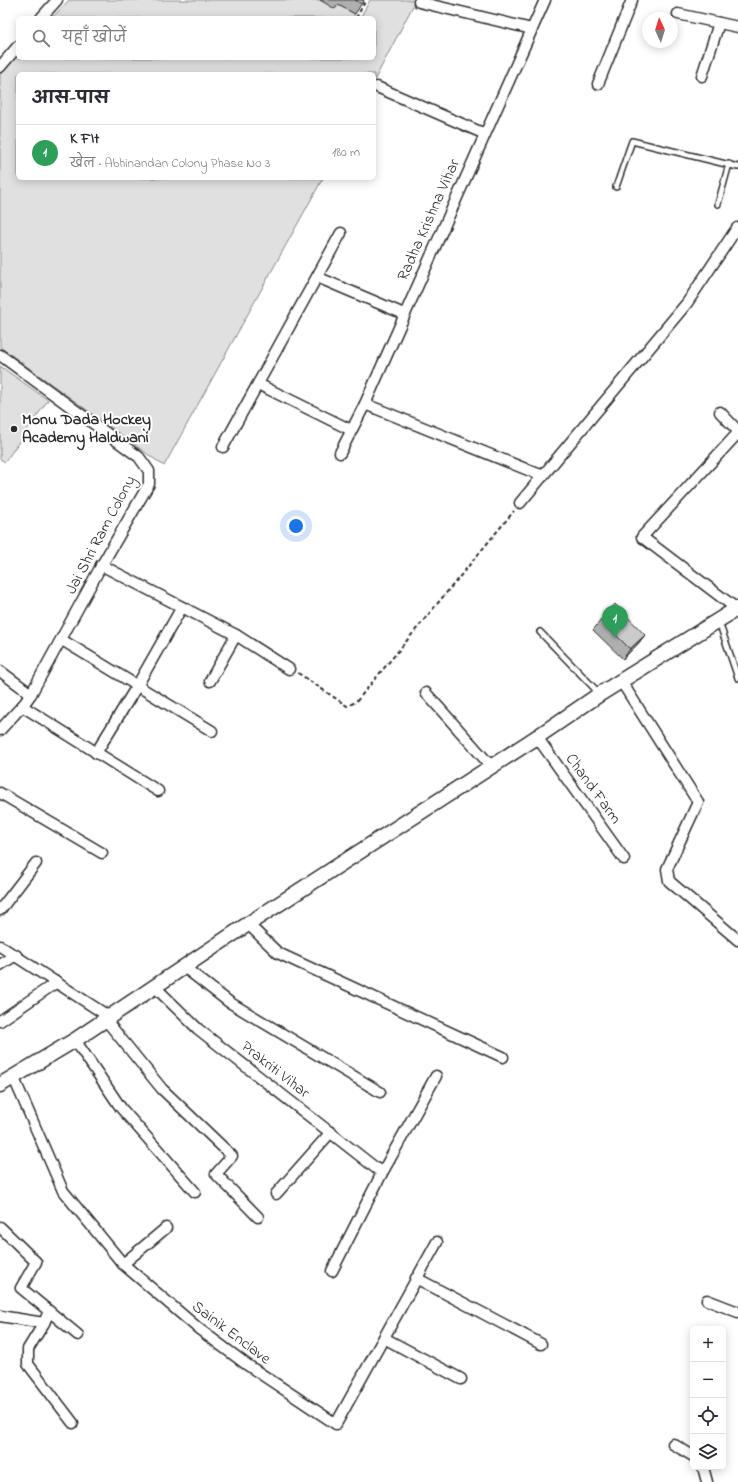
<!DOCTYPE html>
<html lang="hi">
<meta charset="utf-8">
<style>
:root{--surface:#fff;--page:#f2f2f3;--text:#2b2b33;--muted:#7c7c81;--line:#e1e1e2;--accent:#2b2b2b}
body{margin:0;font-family:"Indie Flower","Playpen Sans Deva",sans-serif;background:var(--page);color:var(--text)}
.controls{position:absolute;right:12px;bottom:12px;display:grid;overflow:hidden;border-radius:6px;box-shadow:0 2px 10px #0003}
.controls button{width:36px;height:36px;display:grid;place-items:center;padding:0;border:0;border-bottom:1px solid var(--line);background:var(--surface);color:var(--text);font:20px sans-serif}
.compass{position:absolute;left:642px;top:12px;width:36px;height:36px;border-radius:50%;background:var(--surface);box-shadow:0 2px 10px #0003;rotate:356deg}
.you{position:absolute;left:296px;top:526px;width:14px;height:14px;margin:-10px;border:3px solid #fff;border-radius:50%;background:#1a73e8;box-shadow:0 0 0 6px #1a73e833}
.badge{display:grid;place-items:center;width:26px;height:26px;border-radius:50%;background:var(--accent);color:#fff;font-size:13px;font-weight:700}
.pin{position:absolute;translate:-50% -33px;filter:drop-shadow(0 1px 2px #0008)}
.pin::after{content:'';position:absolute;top:21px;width:14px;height:12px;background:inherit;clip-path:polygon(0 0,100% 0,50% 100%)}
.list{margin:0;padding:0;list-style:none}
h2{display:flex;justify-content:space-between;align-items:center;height:52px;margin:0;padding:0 16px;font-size:17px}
h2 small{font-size:13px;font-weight:400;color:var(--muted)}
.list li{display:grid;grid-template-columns:26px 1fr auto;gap:12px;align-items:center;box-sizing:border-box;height:56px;padding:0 16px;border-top:1px solid var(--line)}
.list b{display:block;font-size:15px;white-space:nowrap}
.list p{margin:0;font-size:13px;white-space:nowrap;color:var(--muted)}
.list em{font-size:13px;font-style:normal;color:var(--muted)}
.icon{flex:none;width:22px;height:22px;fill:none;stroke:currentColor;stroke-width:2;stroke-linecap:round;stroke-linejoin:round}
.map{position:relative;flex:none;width:738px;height:1482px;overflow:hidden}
.search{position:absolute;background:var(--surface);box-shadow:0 2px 10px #0003;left:16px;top:16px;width:360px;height:44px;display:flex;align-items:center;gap:10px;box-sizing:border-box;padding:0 14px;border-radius:6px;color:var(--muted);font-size:15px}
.panel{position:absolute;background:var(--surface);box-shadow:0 2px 10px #0003;left:16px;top:72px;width:360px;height:108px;border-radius:6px}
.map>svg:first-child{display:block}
.green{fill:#e0e0e0;stroke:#868686}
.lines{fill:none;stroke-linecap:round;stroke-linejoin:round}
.lane-casing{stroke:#2b2b2b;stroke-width:8}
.street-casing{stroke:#2b2b2b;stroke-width:13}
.secondary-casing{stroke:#2b2b2b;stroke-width:17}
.path{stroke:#2b2b2b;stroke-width:2;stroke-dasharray:4 3;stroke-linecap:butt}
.lane{stroke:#fff;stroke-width:5}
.street{stroke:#fff;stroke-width:10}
.secondary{stroke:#fff;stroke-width:14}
.wall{fill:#afafaf;stroke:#2b2b2b}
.shaded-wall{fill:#8e8e8e;stroke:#2b2b2b}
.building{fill:#cbcbcb;stroke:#2b2b2b}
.poi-dot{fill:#2b2b2b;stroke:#fff;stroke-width:1.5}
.labels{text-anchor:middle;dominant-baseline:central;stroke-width:4;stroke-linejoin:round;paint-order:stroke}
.street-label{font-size:16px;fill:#2b2b2b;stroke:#fff}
.poi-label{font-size:16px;font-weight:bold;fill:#2b2b2b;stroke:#fff;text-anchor:start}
</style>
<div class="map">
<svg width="738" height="1482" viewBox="0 0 738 1482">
<rect width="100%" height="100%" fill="#fff"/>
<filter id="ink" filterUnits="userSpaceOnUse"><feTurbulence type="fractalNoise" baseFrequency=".025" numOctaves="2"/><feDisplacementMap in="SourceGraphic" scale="8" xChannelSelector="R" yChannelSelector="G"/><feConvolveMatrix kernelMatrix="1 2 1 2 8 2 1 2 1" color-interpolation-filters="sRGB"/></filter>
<g filter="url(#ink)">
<g class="green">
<polygon points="69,0 320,0 337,4 355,14 352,18 52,18"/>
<polygon points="370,0 416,0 374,81 374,74 18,74 18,178 323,178 164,466 0,347 0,75 18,55 18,58 374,58 374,18 360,18"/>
<polygon points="0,366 48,400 5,462 0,459"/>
</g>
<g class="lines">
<defs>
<g id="lane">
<polyline points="616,187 632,141 738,167"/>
<polyline points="718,204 729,164"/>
<polyline points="719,622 738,678"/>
<polyline points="540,632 599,693"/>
</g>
<g id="street">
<polyline points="419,2 532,29"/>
<polyline points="678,14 738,27"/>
<polyline points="41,18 57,0"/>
<polyline points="0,67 18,46"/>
<polyline points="702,76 719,23"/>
<polyline points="598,84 632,0"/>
<polyline points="377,87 485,134"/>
<polyline points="317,277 404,314"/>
<polyline points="0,355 139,457 149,471 149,484 100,568 31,694 24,704 0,730"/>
<polyline points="258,384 351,430"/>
<polyline points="365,404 543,476"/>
<polyline points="720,412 738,431"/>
<polyline points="223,447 341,233"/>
<polyline points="340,453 365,404 545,0"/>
<polyline points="520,503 687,303 737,228"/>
<polyline points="101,565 236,635 289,669"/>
<polyline points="737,609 642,537 738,433"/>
<polyline points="62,640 212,731"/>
<polyline points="0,671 31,694"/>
<polyline points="210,681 236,635"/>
<polyline points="621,681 698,802 667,869 669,881 738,940"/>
<polyline points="426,693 491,766"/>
<polyline points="22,706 158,791"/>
<polyline points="537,737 624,859"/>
<polyline points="96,753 137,686 182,607"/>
<polyline points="0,793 102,853"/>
<polyline points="0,910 36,863"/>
<polyline points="248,924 278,953 503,1057"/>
<polyline points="0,946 108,1016"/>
<polyline points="0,965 16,955"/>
<polyline points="184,967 229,1002 380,1092"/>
<polyline points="154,986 198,1029 382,1173"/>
<polyline points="105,1019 162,1089 232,1156 216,1174 258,1217"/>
<polyline points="0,1021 57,982"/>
<polyline points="75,1040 121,1108 195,1192"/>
<polyline points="13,1076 63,1191 123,1264 199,1329 246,1364 336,1424 437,1242"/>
<polyline points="276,1194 331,1132"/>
<polyline points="0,1227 36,1262 21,1288 78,1335"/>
<polyline points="123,1264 166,1228"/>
<polyline points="332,1271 382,1173 436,1076"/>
<polyline points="416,1278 541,1344"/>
<polyline points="707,1300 738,1312"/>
<polyline points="49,1311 44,1323 28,1349 28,1364 73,1423"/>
<polyline points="0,1316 44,1323"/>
<polyline points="384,1338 461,1379"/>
<polyline points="673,1444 693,1456"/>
<polyline points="703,1467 707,1482"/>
</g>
<polyline id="secondary" points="0,1085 75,1040 248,924 537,737 600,694 738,608"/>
</defs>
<use href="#lane" class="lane-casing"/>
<use href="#street" class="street-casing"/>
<use href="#secondary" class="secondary-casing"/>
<g class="path">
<polyline points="356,18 366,0"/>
<polyline points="298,673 347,706 356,702 514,511"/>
</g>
<use href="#lane" class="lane"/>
<use href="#street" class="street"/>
<use href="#secondary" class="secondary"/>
</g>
<g class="wall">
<polygon points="320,0 364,0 355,14 338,5 335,9"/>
<polygon points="601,620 645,635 637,645 623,659 593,630"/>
</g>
<polygon class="shaded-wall" points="645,635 637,645 623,659 630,649"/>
<g class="building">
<polygon points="355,0 364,0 362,4"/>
<polygon points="615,604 645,635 630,649 601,620"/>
</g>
</g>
<circle class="poi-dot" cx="14" cy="429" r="4"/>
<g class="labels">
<g class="street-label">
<text transform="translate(429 220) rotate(-66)">Radha Krishna Vihar</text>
<text transform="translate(101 535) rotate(-62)">Jai Shri Ram Colony</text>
<text transform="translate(593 789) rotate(54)">Chand Farm</text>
<text transform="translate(275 1070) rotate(38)">Prakriti Vihar</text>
<text transform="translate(231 1333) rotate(37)">Sainik Enclave</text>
</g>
<g class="poi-label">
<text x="22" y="420">Monu Dada Hockey<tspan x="22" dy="18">Academy Haldwani</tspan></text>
</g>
</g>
</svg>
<div class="controls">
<button>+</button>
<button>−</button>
<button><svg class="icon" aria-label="locate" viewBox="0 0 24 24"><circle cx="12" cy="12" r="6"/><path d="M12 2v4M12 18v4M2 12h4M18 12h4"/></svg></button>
<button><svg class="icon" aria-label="layers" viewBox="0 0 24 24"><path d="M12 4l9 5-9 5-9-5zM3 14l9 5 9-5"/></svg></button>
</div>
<svg class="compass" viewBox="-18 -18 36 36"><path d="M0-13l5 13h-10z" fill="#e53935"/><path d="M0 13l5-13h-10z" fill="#7c7c81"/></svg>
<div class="you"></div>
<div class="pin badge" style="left:615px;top:638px;background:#2e9e5b">1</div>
<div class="search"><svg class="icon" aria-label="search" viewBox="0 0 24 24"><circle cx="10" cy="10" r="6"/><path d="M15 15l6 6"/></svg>यहाँ खोजें</div>
<section class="panel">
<h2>आस-पास<small></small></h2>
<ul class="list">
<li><span class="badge" style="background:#2e9e5b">1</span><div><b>K FIt</b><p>खेल · Abhinandan Colony Phase No 3</p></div><em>180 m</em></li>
</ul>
</section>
</div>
